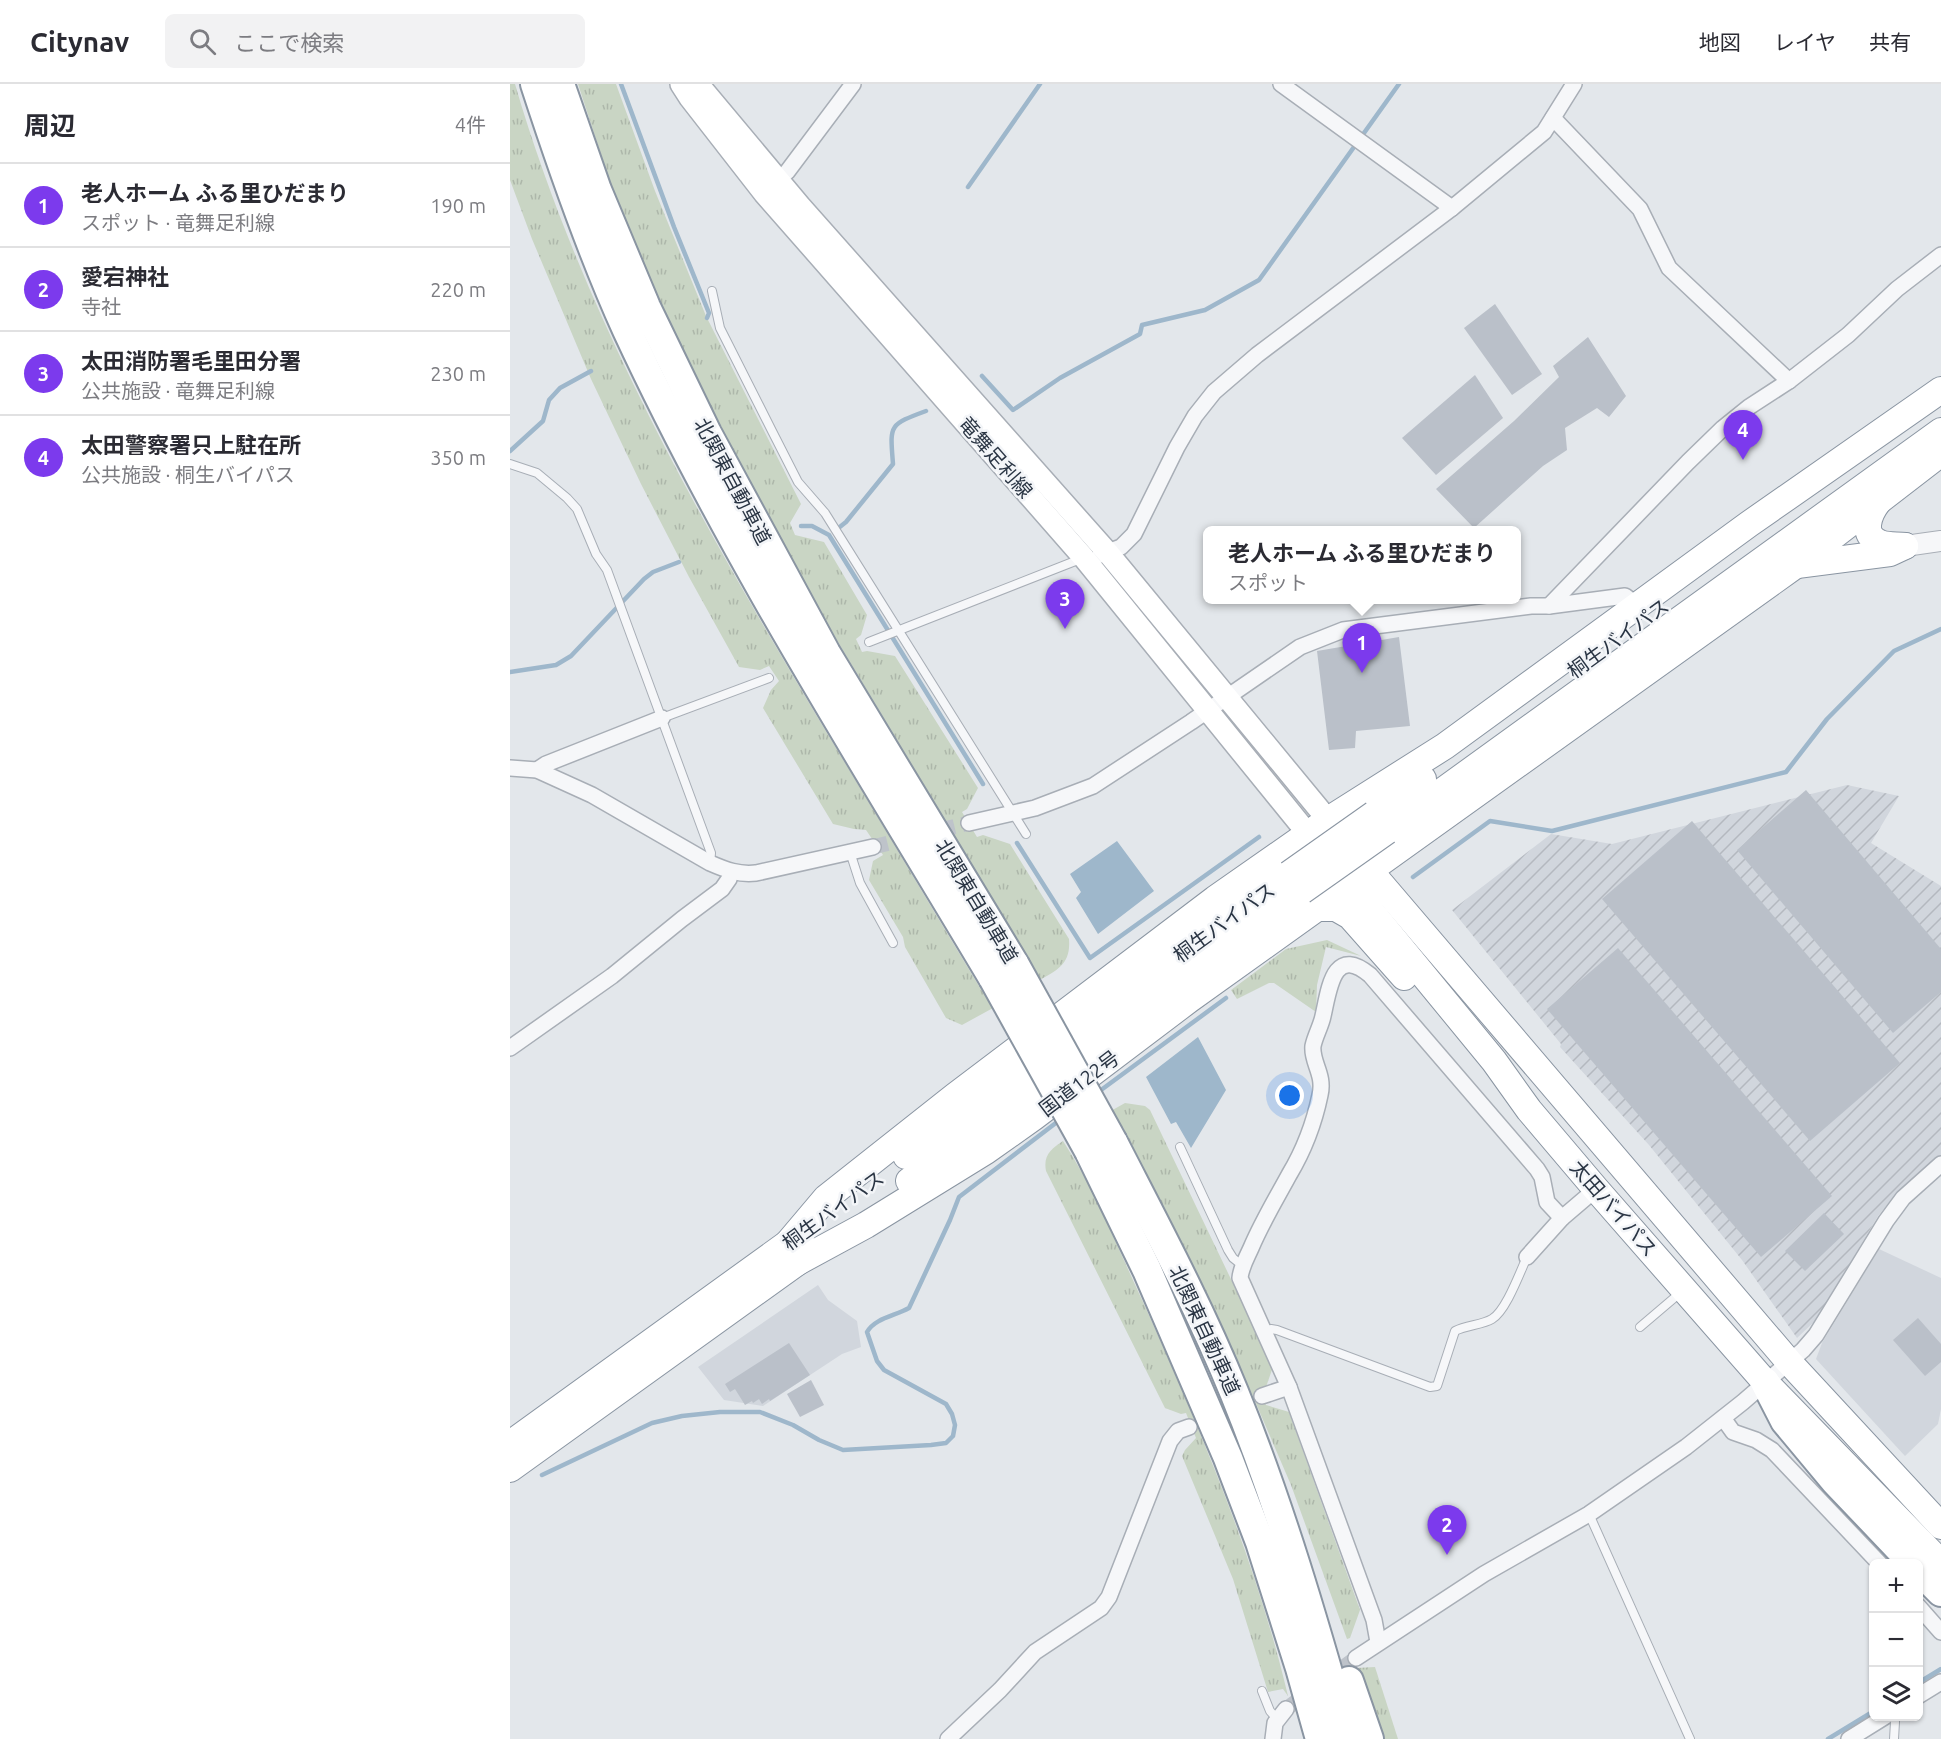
<!DOCTYPE html>
<html lang="ja">
<meta charset="utf-8">
<style>
:root{--surface:#fff;--page:#f2f2f3;--text:#2b2b33;--muted:#7c7c81;--line:#e1e1e2;--accent:#7c3aed}
body{margin:0;font-family:Ubuntu,"Noto Sans JP",sans-serif;background:var(--page);color:var(--text)}
.controls{position:absolute;right:18px;bottom:18px;display:grid;overflow:hidden;border-radius:9px;box-shadow:0 2px 4px #0004}
.controls button{width:54px;height:54px;display:grid;place-items:center;padding:0;border:0;border-bottom:2px solid var(--line);background:var(--surface);color:var(--text);font:30px sans-serif}
.you{position:absolute;left:780px;top:1012px;width:21px;height:21px;margin:-15px;border:4px solid #fff;border-radius:50%;background:#1a73e8;box-shadow:0 0 0 9px #1a73e833}
.badge{display:grid;place-items:center;width:39px;height:39px;border-radius:50%;background:var(--accent);color:#fff;font-size:20px;font-weight:700}
.pin{position:absolute;translate:-50% -50px;filter:drop-shadow(0 2px 3px #0008)}
.pin::after{content:'';position:absolute;top:32px;width:21px;height:18px;background:inherit;clip-path:polygon(0 0,100% 0,50% 100%)}
.popup{position:absolute;left:693px;top:442px;width:318px;height:78px;box-sizing:border-box;display:grid;place-content:center;border-radius:9px;background:var(--surface);filter:drop-shadow(0 2px 4px #0005);font-size:20px;white-space:nowrap;color:var(--muted)}
.popup b{font-size:22px;color:var(--text)}
.popup::after{content:'';position:absolute;left:50%;top:100%;margin-left:-12px;border:12px solid transparent;border-top-color:var(--surface)}
.list{margin:0;padding:0;list-style:none}
h2{display:flex;justify-content:space-between;align-items:center;height:78px;margin:0;padding:0 24px;font-size:26px}
h2 small{font-size:20px;font-weight:400;color:var(--muted)}
.list li{display:grid;grid-template-columns:39px 1fr auto;gap:18px;align-items:center;box-sizing:border-box;height:84px;padding:0 24px;border-top:2px solid var(--line)}
.list b{display:block;font-size:22px;white-space:nowrap}
.list p{margin:0;font-size:20px;white-space:nowrap;color:var(--muted)}
.list em{font-size:20px;font-style:normal;color:var(--muted)}
.icon{flex:none;width:33px;height:33px;fill:none;stroke:currentColor;stroke-width:2;stroke-linecap:round;stroke-linejoin:round}
.map{position:relative;flex:none;width:1431px;height:1655px;overflow:hidden}
header{display:flex;align-items:center;gap:36px;box-sizing:border-box;height:84px;padding:0 30px;background:var(--surface);border-bottom:2px solid var(--line)}
header strong{font-size:28px}
nav{display:flex;gap:33px;margin-inline-start:auto;font-size:21px}
.search{width:420px;height:54px;background:var(--page);display:flex;align-items:center;gap:15px;box-sizing:border-box;padding:0 21px;border-radius:9px;color:var(--muted);font-size:22px}
main{display:flex}
aside{flex:1;background:var(--surface)}
.map>svg:first-child{display:block}
.built{fill:#d1d6dd}
.industrial{fill:url(#industrial-furrows)}
.grass{fill:url(#grass-tufts)}
.water{fill:#9eb7cb}
.lines{fill:none;stroke-linecap:round;stroke-linejoin:round}
.stream{stroke:#9eb7cb;stroke-width:4.5}
.building{fill:#bac0c9}
.minor-tunnel{stroke:#bec3ca;stroke-width:15;stroke-dasharray:15 8;stroke-linecap:butt}
.service-casing{stroke:#a8aeb6;stroke-width:10}
.minor-casing{stroke:#a8aeb6;stroke-width:18}
.tertiary-casing{stroke:#a8aeb6;stroke-width:22}
.secondary-casing{stroke:#a8aeb6;stroke-width:24}
.trunk-casing{stroke:#8a95a2;stroke-width:28}
.motorway-casing{stroke:#8a95a2;stroke-width:32}
.service{stroke:#f6f7f9;stroke-width:8}
.minor{stroke:#f6f7f9;stroke-width:15}
.tertiary{stroke:#f6f7f9;stroke-width:20}
.secondary{stroke:#fff;stroke-width:21}
.trunk{stroke:#fff;stroke-width:26}
.motorway{stroke:#fff;stroke-width:28}
.trunk-bridge-casing{stroke:#8a95a2;stroke-width:28;stroke-linecap:butt}
.motorway-bridge-casing{stroke:#8a95a2;stroke-width:32;stroke-linecap:butt}
.trunk-bridge{stroke:#fff;stroke-width:26}
.motorway-bridge{stroke:#fff;stroke-width:28}
.labels{text-anchor:middle;dominant-baseline:central;stroke-width:5;stroke-linejoin:round;paint-order:stroke}
.street-label{font-size:20px;fill:#2a3544;stroke:#f3f5f8}
</style>
<header>
<strong>Citynav</strong>
<div class="search"><svg class="icon" aria-label="search" viewBox="0 0 24 24"><circle cx="10" cy="10" r="6"/><path d="M15 15l6 6"/></svg>ここで検索</div>
<nav><a>地図</a><a>レイヤ</a><a>共有</a></nav>
</header>
<main>
<aside>
<h2>周辺<small>4件</small></h2>
<ul class="list">
<li><span class="badge">1</span><div><b>老人ホーム ふる里ひだまり</b><p>スポット · 竜舞足利線</p></div><em>190 m</em></li>
<li><span class="badge">2</span><div><b>愛宕神社</b><p>寺社</p></div><em>220 m</em></li>
<li><span class="badge">3</span><div><b>太田消防署毛里田分署</b><p>公共施設 · 竜舞足利線</p></div><em>230 m</em></li>
<li><span class="badge">4</span><div><b>太田警察署只上駐在所</b><p>公共施設 · 桐生バイパス</p></div><em>350 m</em></li>
</ul>
</aside>
<div class="map">
<svg width="1431" height="1655" viewBox="0 0 1431 1655">
<defs>
<pattern id="industrial-furrows" width="10" height="10" patternUnits="userSpaceOnUse" patternTransform="scale(1.5)"><rect width="10" height="10" fill="#d1d6dd"/><path d="M-1 1l2-2M0 10L10 0M9 11l2-2" fill="none" stroke="#b4b8bf"/></pattern>
<pattern id="grass-tufts" width="24" height="20" patternUnits="userSpaceOnUse" patternTransform="scale(1.5)"><rect width="24" height="20" fill="#c9d5c4"/><path d="M3 7l-1-3M5 7V3M7 7l1-3M15 17l-1-3M17 17v-4M19 17l1-3" fill="none" stroke="#adb7aa"/></pattern>
</defs>
<rect width="100%" height="100%" fill="#e3e7eb"/>
<g class="built">
<polygon points="1369,1165 1431,1194 1431,1325 1428,1340 1395,1372 1306,1275 1312,1259"/>
<polygon points="308,1201 318,1216 347,1237 351,1263 332,1270 253,1322 214,1316 188,1283"/>
</g>
<polygon class="industrial" points="1337,701 1389,712 1361,759 1431,802 1431,1074 1386,1110 1368,1132 1306,1236 1287,1254 1232,1176 1139,1061 1050,963 1051,960 942,826 1041,750 1102,760"/>
<g class="grass">
<path d="M0 0H5C71 226 188 433 308 634 363 725 417 816 472 907L475 906 483 924 452 941 436 934 395 863 393 853 359 796 363 777 373 771 356 746 344 745 323 740 253 624 261 606 269 597 259 582 250 586 229 583 179 493 131 400 81 295 22 155 0 96Z"/>
<path d="M68 0H106L145 107 196 232 291 420 280 439 285 451 314 458 357 531 351 551 346 555 352 568 357 567 385 572 468 704 457 725 452 728 467 753 473 751 500 760 559 855C561 880 548 886 528 897L516 880 520 877 299 510 228 381 144 208 97 89Z"/>
<polygon points="817,856 851,872 816,863 807,901 806,928 764,899 759,899 727,915 721,906 776,865"/>
<polygon points="615,1019 635,1022 640,1026 763,1283 756,1303 749,1306 756,1321 779,1328 850,1526 840,1554 837,1555 781,1401 741,1308 613,1043 608,1046 599,1028"/>
<path d="M553 1057C585 1106 609 1167 634 1220 691 1347 746 1477 778 1612L773 1605 758 1608 723 1495 672 1372 675 1366 686 1354 676 1329 671 1330 655 1324 536 1087C533 1071 541 1065 553 1057Z"/>
<polygon points="865,1583 888,1655 869,1655 846,1584"/>
</g>
<g class="water">
<polygon points="607,757 644,807 588,850 566,814 571,808 560,790"/>
<polygon points="688,953 716,1006 681,1064 666,1038 661,1040 636,993"/>
</g>
<g class="lines">
<g class="stream">
<polyline points="111,0 164,143 199,229 197,234"/>
<polyline points="458,103 530,0"/>
<polyline points="472,292 503,326 550,294 630,250 632,241 695,226 749,196 889,0"/>
<polyline points="0,367 33,337 39,316 50,304 81,287"/>
<polyline points="291,442 302,442 319,451 473,700"/>
<path d="M326 446 336 438 383 380C380 341 378 341 416 327"/>
<polyline points="0,588 46,581 61,572 134,495 143,488 169,478"/>
<polyline points="507,759 580,874 749,753"/>
<polyline points="903,793 980,737 1042,747 1276,688 1317,635 1384,567 1431,545"/>
<polyline points="587,1009 716,914"/>
<path d="M32 1391 142 1339 172 1332 210 1328H250L283 1341 309 1356 333 1366 421 1361 436 1359 443 1352 445 1341 442 1330 436 1320 374 1286 367 1277 357 1248C365 1234 385 1232 399 1224L440 1136 449 1113 551 1035"/>
<polyline points="1408,1599 1431,1585"/>
<polyline points="1318,1655 1364,1627"/>
</g>
</g>
<g class="building">
<polygon points="985,220 1032,290 1002,311 954,244"/>
<polygon points="1078,253 1116,312 1099,333 1087,324 1055,344 1057,366 1033,382 964,444 926,405 1004,337 1049,293 1043,282"/>
<polygon points="965,291 993,334 926,391 892,354"/>
<polygon points="889,553 900,642 846,647 845,664 819,666 807,567"/>
<polygon points="1296,706 1431,865 1431,908 1383,949 1227,766"/>
<polygon points="1182,737 1390,979 1300,1057 1092,815"/>
<polygon points="1108,864 1322,1112 1251,1173 1037,925"/>
<polygon points="1314,1129 1334,1150 1295,1187 1275,1167"/>
<polygon points="1408,1234 1431,1260 1431,1278 1415,1292 1383,1256"/>
<polygon points="279,1259 300,1291 260,1317 259,1315 252,1320 249,1315 243,1319 242,1317 235,1321 225,1305 220,1308 215,1300"/>
<polygon points="301,1296 314,1321 290,1333 277,1310"/>
</g>
<g class="lines">
<g class="minor-tunnel">
<polyline points="363,763 459,739"/>
<polyline points="776,1625 846,1574"/>
</g>
<defs>
<g id="service">
<polyline points="202,207 210,244 262,347 288,398 315,429 516,750"/>
<polyline points="0,380 27,389 57,414 67,425 86,470 97,486 201,769 200,779"/>
<polyline points="359,558 573,474"/>
<polyline points="152,634 259,594"/>
<polyline points="340,768 350,799 383,859"/>
<polyline points="670,1063 718,1166 723,1174 733,1182"/>
<polyline points="1130,1243 1170,1209"/>
<path d="M753 1248 761 1245 767 1246 920 1303 927 1302 945 1247C957 1241 972 1241 982 1235 996 1227 1010 1188 1017 1173"/>
<polyline points="1079,1430 1180,1655"/>
<polyline points="752,1607 760,1627 767,1635"/>
<polyline points="1383,1632 1385,1638 1384,1655"/>
</g>
<g id="minor">
<polyline points="771,0 942,124"/>
<polyline points="1043,34 1130,125 1159,184 1279,297"/>
<polyline points="277,88 343,0"/>
<polyline points="590,471 611,463 624,450 667,363 685,332 704,308 747,271 942,124 1034,48 1064,0"/>
<polyline points="1039,522 1178,378 1213,344 1239,323 1279,297 1338,251 1387,205 1431,171"/>
<path d="M0 684 27 686 82 711 200 779C216 786 229 791 246 789L363 763"/>
<polyline points="27,686 36,680 152,634"/>
<polyline points="459,739 525,724 583,702 681,638 790,563 833,546 1021,522 1039,522 1115,512 1128,522"/>
<polyline points="0,964 102,892 172,835 212,805 219,795 221,788"/>
<polyline points="1017,1173 1052,1134 1086,1105"/>
<polyline points="752,1312 779,1303"/>
<polyline points="1213,1334 1223,1348 1246,1356 1262,1366 1370,1480"/>
<polyline points="1408,1522 1431,1548"/>
<path d="M868 1558 864 1536 779 1303 730 1194C731 1183 737 1173 741 1164 752 1138 766 1115 779 1091 794 1066 804 1040 810 1011 815 990 801 978 803 962 805 952 811 942 813 932 819 906 823 860 860 891L1027 1085 1032 1093 1037 1118 1052 1134"/>
<polyline points="846,1574 974,1490 1079,1430 1176,1363 1233,1318 1293,1266 1306,1251 1376,1137 1393,1114 1431,1080"/>
<polyline points="1408,1612 1431,1598"/>
<polyline points="438,1655 490,1606 525,1568 591,1524 599,1513 660,1357 668,1347 679,1343"/>
<polyline points="763,1655 765,1639 776,1625"/>
<polyline points="1339,1655 1376,1632"/>
</g>
<polyline id="tertiary" points="1395,462 1431,457"/>
<g id="secondary">
<polyline points="171,0 180,14 254,109 574,474 798,750"/>
<polyline points="188,0 290,122 598,469 818,736"/>
</g>
<g id="trunk">
<path d="M1368 418C1359 430 1350 451 1370 459 1377 462 1387 461 1395 462"/>
<polyline points="1287,481 1380,469 1395,462"/>
<polyline points="864,730 913,695"/>
<polyline points="877,747 1431,347"/>
<polyline points="848,773 1279,1278 1431,1442"/>
<polyline points="828,787 984,977 1019,1026 1086,1105 1255,1298 1431,1479"/>
<polyline points="807,824 826,824 840,832 894,893"/>
<polyline points="396,1072 779,790"/>
<polyline points="399,1097 792,807"/>
<polyline points="278,1159 316,1114 445,1012 705,815 818,736 935,662 1239,440 1431,306"/>
<polyline points="286,1179 356,1141 476,1067 524,1033 680,915 1286,481 1431,369"/>
<polyline points="0,1360 292,1149"/>
<polyline points="0,1385 299,1170"/>
</g>
<g id="motorway">
<path d="M25 0C52 83 81 167 117 246 222 472 356 681 483 894"/>
<polyline points="50,0 87,106 136,223 197,349 316,569 505,881"/>
<path d="M603 1058C645 1140 689 1222 724 1308 770 1421 804 1538 837 1655"/>
<polyline points="579,1067 637,1186 718,1374 750,1458 790,1584 810,1655"/>
<polyline points="1255,1298 1275,1337 1325,1397 1404,1480"/>
<polyline points="1408,1485 1431,1508"/>
<polyline points="839,1597 859,1655"/>
</g>
</defs>
<use href="#service" class="service-casing"/>
<use href="#minor" class="minor-casing"/>
<use href="#tertiary" class="tertiary-casing"/>
<use href="#secondary" class="secondary-casing"/>
<use href="#trunk" class="trunk-casing"/>
<use href="#motorway" class="motorway-casing"/>
<use href="#service" class="service"/>
<use href="#minor" class="minor"/>
<use href="#tertiary" class="tertiary"/>
<use href="#secondary" class="secondary"/>
<use href="#trunk" class="trunk"/>
<use href="#motorway" class="motorway"/>
<defs>
<g id="trunk-bridge">
<polyline points="779,790 864,730"/>
<polyline points="792,807 877,747"/>
</g>
<g id="motorway-bridge">
<polyline points="505,881 603,1058"/>
<polyline points="483,894 579,1067"/>
</g>
</defs>
<use href="#trunk-bridge" class="trunk-bridge-casing"/>
<use href="#motorway-bridge" class="motorway-bridge-casing"/>
<use href="#trunk-bridge" class="trunk-bridge"/>
<use href="#motorway-bridge" class="motorway-bridge"/>
</g>
<g class="labels">
<g class="street-label">
<text transform="translate(486 373) rotate(49)">竜舞足利線</text>
<text transform="translate(223 397) rotate(62)">北関東自動車道</text>
<text transform="translate(1108 554) rotate(-36)">桐生バイパス</text>
<text transform="translate(467 817) rotate(59)">北関東自動車道</text>
<text transform="translate(714 838) rotate(-36)">桐生バイパス</text>
<text transform="translate(569 999) rotate(-37)">国道122号</text>
<text transform="translate(1104 1124) rotate(49)">太田バイパス</text>
<text transform="translate(323 1126) rotate(-36)">桐生バイパス</text>
<text transform="translate(695 1246) rotate(65)">北関東自動車道</text>
</g>
</g>
</svg>
<div class="controls">
<button>+</button>
<button>−</button>
<button><svg class="icon" aria-label="layers" viewBox="0 0 24 24"><path d="M12 4l9 5-9 5-9-5zM3 14l9 5 9-5"/></svg></button>
</div>
<div class="you"></div>
<div class="pin badge" style="left:852px;top:589px">1</div>
<div class="popup"><b>老人ホーム ふる里ひだまり</b>スポット</div>
<div class="pin badge" style="left:937px;top:1471px">2</div>
<div class="pin badge" style="left:555px;top:545px">3</div>
<div class="pin badge" style="left:1233px;top:376px">4</div>
</div>
</main>
